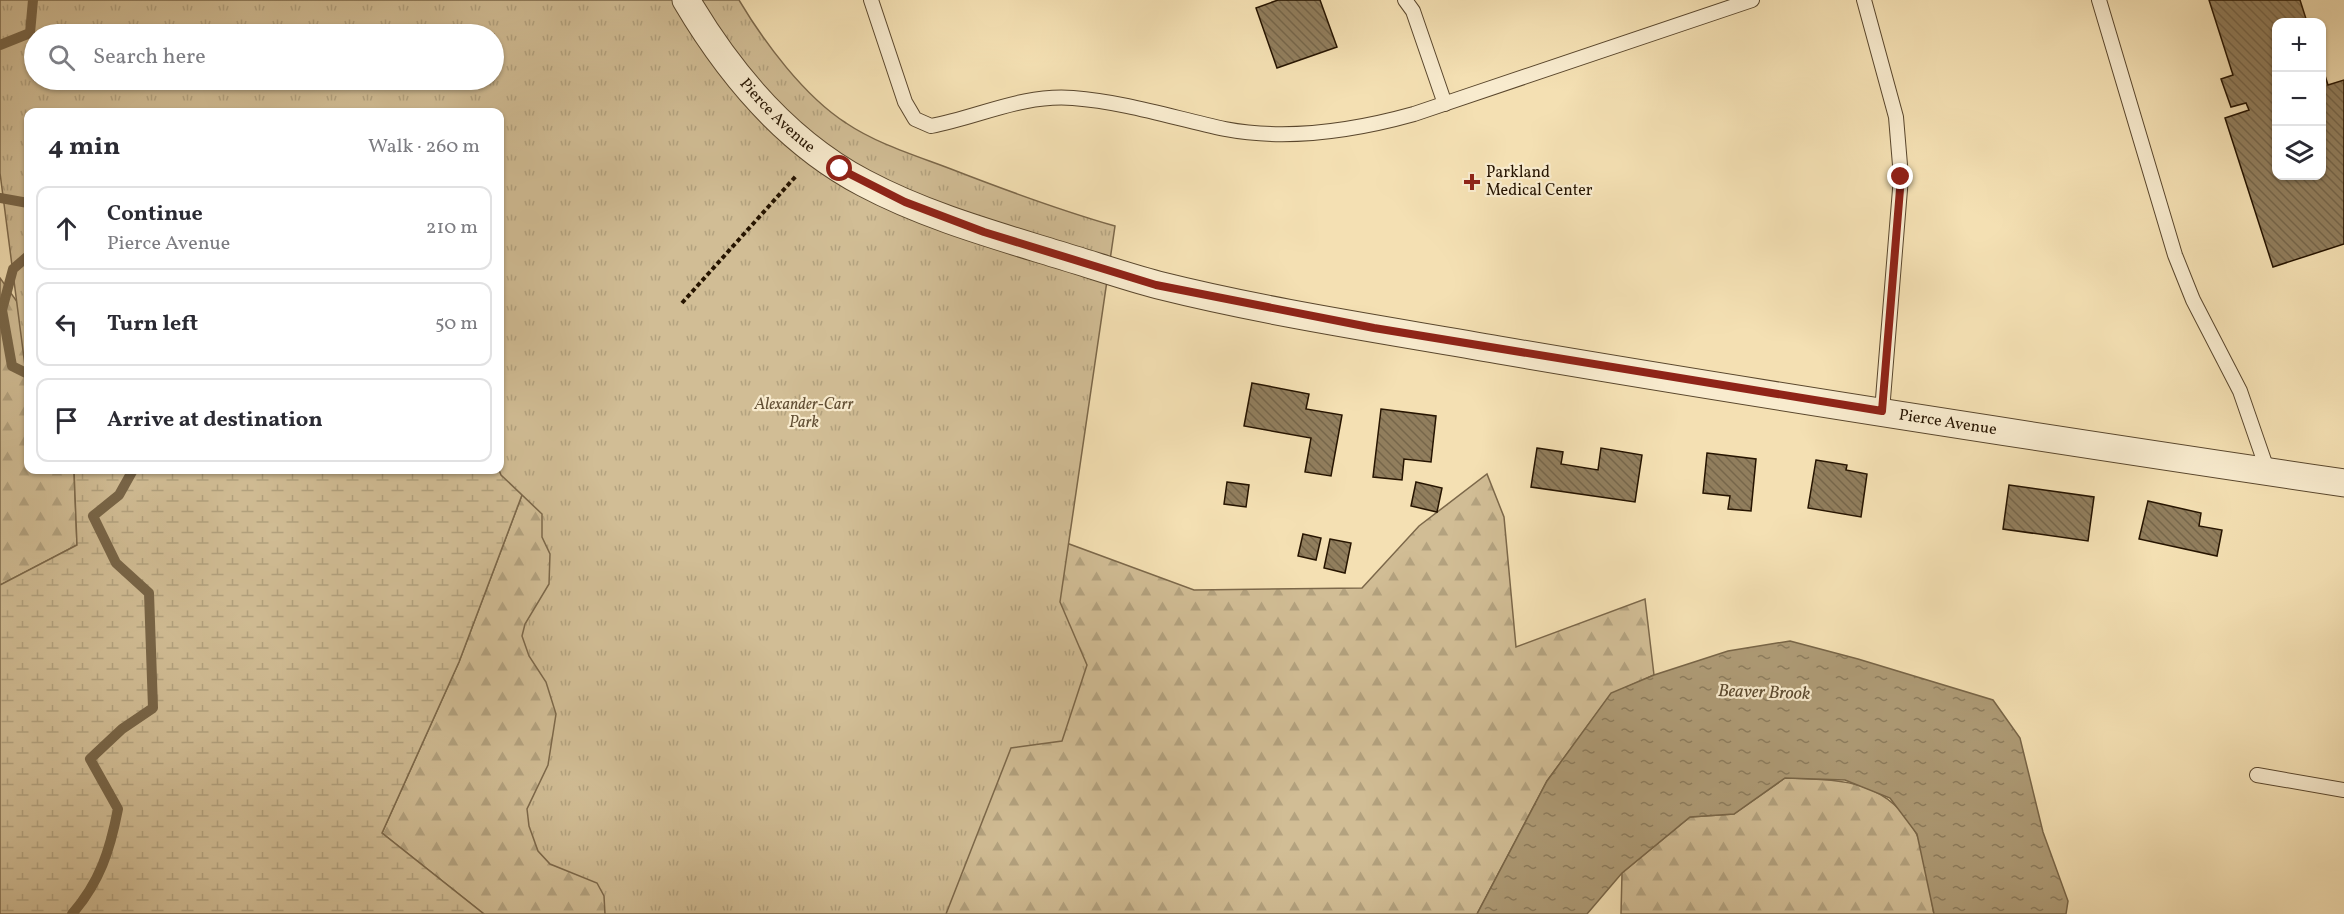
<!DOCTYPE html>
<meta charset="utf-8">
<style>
:root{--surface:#fff;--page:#f7f7f7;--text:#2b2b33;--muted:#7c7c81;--line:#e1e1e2}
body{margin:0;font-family:Vollkorn,serif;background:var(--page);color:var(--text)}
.controls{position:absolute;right:18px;top:18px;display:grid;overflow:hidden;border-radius:12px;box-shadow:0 2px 4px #0004}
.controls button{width:54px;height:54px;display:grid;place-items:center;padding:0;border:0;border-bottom:2px solid var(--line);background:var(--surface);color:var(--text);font:30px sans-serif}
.stop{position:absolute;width:18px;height:18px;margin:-14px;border:4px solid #8f2418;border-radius:50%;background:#fff}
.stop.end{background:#8f2418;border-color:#fff;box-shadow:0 2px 6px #0008}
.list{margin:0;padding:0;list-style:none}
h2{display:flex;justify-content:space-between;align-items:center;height:78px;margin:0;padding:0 24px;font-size:26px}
h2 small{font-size:20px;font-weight:400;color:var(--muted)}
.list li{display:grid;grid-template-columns:39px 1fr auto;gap:18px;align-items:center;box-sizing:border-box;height:84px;margin:0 12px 12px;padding:0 12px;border:2px solid var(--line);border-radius:12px}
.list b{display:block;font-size:22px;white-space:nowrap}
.list p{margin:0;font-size:20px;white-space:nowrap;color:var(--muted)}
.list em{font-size:20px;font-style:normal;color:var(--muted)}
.icon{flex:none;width:33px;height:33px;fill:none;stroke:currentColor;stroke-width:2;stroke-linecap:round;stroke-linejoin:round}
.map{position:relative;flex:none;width:2344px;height:914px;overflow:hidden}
.search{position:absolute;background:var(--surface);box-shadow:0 2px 4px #0004;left:24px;top:24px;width:480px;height:66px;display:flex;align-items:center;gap:15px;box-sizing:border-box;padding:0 21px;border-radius:33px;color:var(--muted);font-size:22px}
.panel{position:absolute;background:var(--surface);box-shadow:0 2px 4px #0004;left:24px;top:108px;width:480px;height:366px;border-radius:12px}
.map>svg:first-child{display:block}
.forest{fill:url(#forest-firs);stroke:#7c684a;stroke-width:1.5}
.wetland{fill:url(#wetland-marsh);stroke:#7c684a;stroke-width:1.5}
.park{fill:url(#park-tufts);stroke:#7c684a;stroke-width:1.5;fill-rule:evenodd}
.water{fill:url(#water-ripples);stroke:#786547;stroke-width:1.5}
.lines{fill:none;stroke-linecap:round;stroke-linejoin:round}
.stream{stroke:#786547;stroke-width:10}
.building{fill:url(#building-back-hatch);stroke:#261400;stroke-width:1.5}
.service-casing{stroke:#5a472d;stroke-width:16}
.minor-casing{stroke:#5a472d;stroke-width:29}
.path{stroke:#261400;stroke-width:4;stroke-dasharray:4.5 3;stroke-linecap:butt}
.service{stroke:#f8ebce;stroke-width:14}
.minor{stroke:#f8ebce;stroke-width:27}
.route{stroke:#8f2418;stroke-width:8}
.poi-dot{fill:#8f2418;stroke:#f8ebce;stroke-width:2}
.labels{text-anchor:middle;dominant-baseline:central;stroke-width:4.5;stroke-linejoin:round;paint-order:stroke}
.street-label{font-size:16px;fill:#261400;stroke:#f8ebce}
.poi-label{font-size:16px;fill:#261400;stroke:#f8ebce;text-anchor:start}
.park-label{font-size:16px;font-style:italic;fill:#624f34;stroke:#f8ebce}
.water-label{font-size:18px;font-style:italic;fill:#5c4a2f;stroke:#f8ebce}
</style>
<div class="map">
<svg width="2344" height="914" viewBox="0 0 2344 914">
<defs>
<pattern id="forest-firs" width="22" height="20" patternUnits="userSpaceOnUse" patternTransform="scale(1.5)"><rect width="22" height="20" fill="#d1bd95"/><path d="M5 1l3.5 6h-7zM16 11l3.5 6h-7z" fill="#b3a27f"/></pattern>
<pattern id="wetland-marsh" width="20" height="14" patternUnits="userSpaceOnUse" patternTransform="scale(1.5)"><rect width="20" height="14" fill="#d1bd95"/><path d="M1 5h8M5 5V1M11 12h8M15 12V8" fill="none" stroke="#b3a27f"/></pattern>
<pattern id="park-tufts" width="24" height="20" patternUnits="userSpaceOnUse" patternTransform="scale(1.5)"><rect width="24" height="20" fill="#d1bd95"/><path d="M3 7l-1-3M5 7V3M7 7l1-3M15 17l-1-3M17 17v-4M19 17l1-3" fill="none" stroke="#b3a27f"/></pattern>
<pattern id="water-ripples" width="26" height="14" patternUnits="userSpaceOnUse" patternTransform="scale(1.5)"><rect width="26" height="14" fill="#ae9b76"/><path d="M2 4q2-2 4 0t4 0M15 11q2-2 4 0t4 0" fill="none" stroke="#8d7d5e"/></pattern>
<pattern id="building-back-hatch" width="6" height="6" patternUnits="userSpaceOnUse" patternTransform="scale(1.5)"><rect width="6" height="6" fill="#917e5d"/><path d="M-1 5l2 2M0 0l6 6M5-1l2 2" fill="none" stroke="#76664a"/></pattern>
</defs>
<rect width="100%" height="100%" fill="#f4e0b3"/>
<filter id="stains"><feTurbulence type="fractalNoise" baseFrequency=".00333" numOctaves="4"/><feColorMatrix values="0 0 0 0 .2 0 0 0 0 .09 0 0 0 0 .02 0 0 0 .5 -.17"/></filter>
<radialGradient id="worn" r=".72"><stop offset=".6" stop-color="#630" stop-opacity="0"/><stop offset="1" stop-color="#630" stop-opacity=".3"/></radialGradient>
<g class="forest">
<polygon points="494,34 1053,538 1194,590 1362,588 1419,526 1487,474 1504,517 1516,647 1645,599 1654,675 1611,694 1547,781 1477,914 484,914 382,833 459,662 545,434 494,80"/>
<polygon points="0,278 28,317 28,470 74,470 77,545 0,585"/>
<path d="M1785 778C1839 780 1887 778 1916 833 1925 850 1930 893 1934 914H1621L1622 873 1690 817 1734 814Z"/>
</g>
<polygon class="wetland" points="500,320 545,434 459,662 382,833 484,914 0,914 0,585 77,545 74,470 500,470"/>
<path class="park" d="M0 0H739C764 42 804 96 846 123 877 144 917 156 951 169 1005 190 1059 210 1115 226L1060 602 1087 665 1062 741 1011 748 946 914H605L604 896 597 883 550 864 538 851 529 826 527 809 548 765 556 714 546 682 529 656 522 636 525 624 549 584 550 554 542 537V514L501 475 499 470C500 458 503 416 500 408V112H28V389L0 173ZM34 34H494V80H34Z"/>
<polygon class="water" points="1790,641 1858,659 1993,700 2020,738 2043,832 2068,901 2066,914 1934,914 1917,834 1890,798 1845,780 1785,778 1734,814 1690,817 1622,873 1587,914 1477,914 1547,781 1611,693 1654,675 1728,651"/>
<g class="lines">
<g class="stream">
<polyline points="0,45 30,33 33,0"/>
<polyline points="0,198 28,203"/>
<polyline points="28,256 13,269 2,310 12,366 28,374"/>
<path d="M72 914C100 882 110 850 118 809L90 759 122 729 153 708 149 593 116 563 93 516 119 495 133 470"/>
</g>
</g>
<g class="building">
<polygon points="1278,0 1320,0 1337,47 1277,68 1256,8"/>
<polygon points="2209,0 2300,0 2307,22 2276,22 2276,176 2322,176 2322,66 2328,85 2344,80 2344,244 2273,267 2225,118 2249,110 2246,103 2231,107 2221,79 2233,75"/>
<polygon points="1252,383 1309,394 1306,409 1342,415 1331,476 1305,472 1311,438 1244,426"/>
<polygon points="1381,409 1436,416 1431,462 1404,459 1402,480 1373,477"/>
<polygon points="1537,448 1563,452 1561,464 1598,470 1601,448 1642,455 1635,502 1531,487"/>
<polygon points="1707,453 1756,459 1751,511 1728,509 1730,496 1703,493"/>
<polygon points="1816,460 1847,465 1846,470 1867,474 1861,517 1808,508"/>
<polygon points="1227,482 1249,485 1246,507 1224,504"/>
<polygon points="1416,482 1442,488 1437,512 1411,506"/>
<polygon points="2009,485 2094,497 2088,541 2003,529"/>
<polygon points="2148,501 2201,513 2199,526 2222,530 2217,556 2139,539"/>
<polygon points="1303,534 1321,538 1316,560 1298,556"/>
<polygon points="1330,539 1351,543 1345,573 1324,568"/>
</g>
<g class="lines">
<defs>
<g id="service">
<path d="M871 0 905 102 915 119 931 126C979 117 1022 94 1073 98 1125 102 1174 118 1225 129 1287 141 1353 131 1414 114L1752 0"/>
<polyline points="1405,0 1413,11 1445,104"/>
<polyline points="1864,0 1896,117 1901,177 1882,411"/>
<polyline points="2099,0 2175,255 2193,300 2240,391 2268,472"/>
<polyline points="2257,775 2344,790"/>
</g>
<g id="minor">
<path id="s1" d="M686 0C729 73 788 143 864 183 924 215 991 234 1056 254 1090 264 1124 276 1158 285 1270 313 1386 330 1499 350 1780 398 2062 441 2344 483"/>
</g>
</defs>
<use href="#service" class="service-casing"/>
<use href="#minor" class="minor-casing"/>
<polyline class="path" points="682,303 796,176"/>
<use href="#service" class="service"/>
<use href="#minor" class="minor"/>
</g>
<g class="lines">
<polyline class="route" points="840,169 905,202 984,232 1156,285 1374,328 1882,411 1901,177"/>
</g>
<path class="poi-dot" d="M1469 173h6v6h6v6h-6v6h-6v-6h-6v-6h6z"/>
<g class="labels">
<g class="street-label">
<text stroke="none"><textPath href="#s1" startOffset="148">Pierce Avenue</textPath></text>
<text stroke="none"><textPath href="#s1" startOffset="1372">Pierce Avenue</textPath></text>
</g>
<g class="poi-label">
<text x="1486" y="173">Parkland<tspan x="1486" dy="18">Medical Center</tspan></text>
</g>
<g class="park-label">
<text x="804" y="405">Alexander-Carr<tspan x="804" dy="18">Park</tspan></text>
</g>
<g class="water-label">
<text transform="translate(1764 693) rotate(2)">Beaver Brook</text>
</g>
</g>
<rect width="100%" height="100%" filter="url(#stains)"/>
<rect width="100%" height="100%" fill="url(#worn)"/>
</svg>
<div class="controls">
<button>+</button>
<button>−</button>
<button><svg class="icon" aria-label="layers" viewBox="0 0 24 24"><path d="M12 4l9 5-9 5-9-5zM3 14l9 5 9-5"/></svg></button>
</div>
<div class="stop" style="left:840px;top:169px"></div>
<div class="stop end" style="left:1901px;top:177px"></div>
<div class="search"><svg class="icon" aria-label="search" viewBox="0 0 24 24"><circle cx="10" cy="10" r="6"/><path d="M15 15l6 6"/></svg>Search here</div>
<section class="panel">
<h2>4 min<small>Walk · 260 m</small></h2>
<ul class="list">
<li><svg class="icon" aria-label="ahead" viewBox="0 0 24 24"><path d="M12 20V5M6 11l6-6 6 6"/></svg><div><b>Continue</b><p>Pierce Avenue</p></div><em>210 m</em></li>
<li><svg class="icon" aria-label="left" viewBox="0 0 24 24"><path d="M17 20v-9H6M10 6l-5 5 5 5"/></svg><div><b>Turn left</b></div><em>50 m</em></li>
<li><svg class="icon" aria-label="arrive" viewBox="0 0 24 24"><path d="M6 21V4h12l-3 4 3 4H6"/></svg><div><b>Arrive at destination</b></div></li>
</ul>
</section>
</div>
